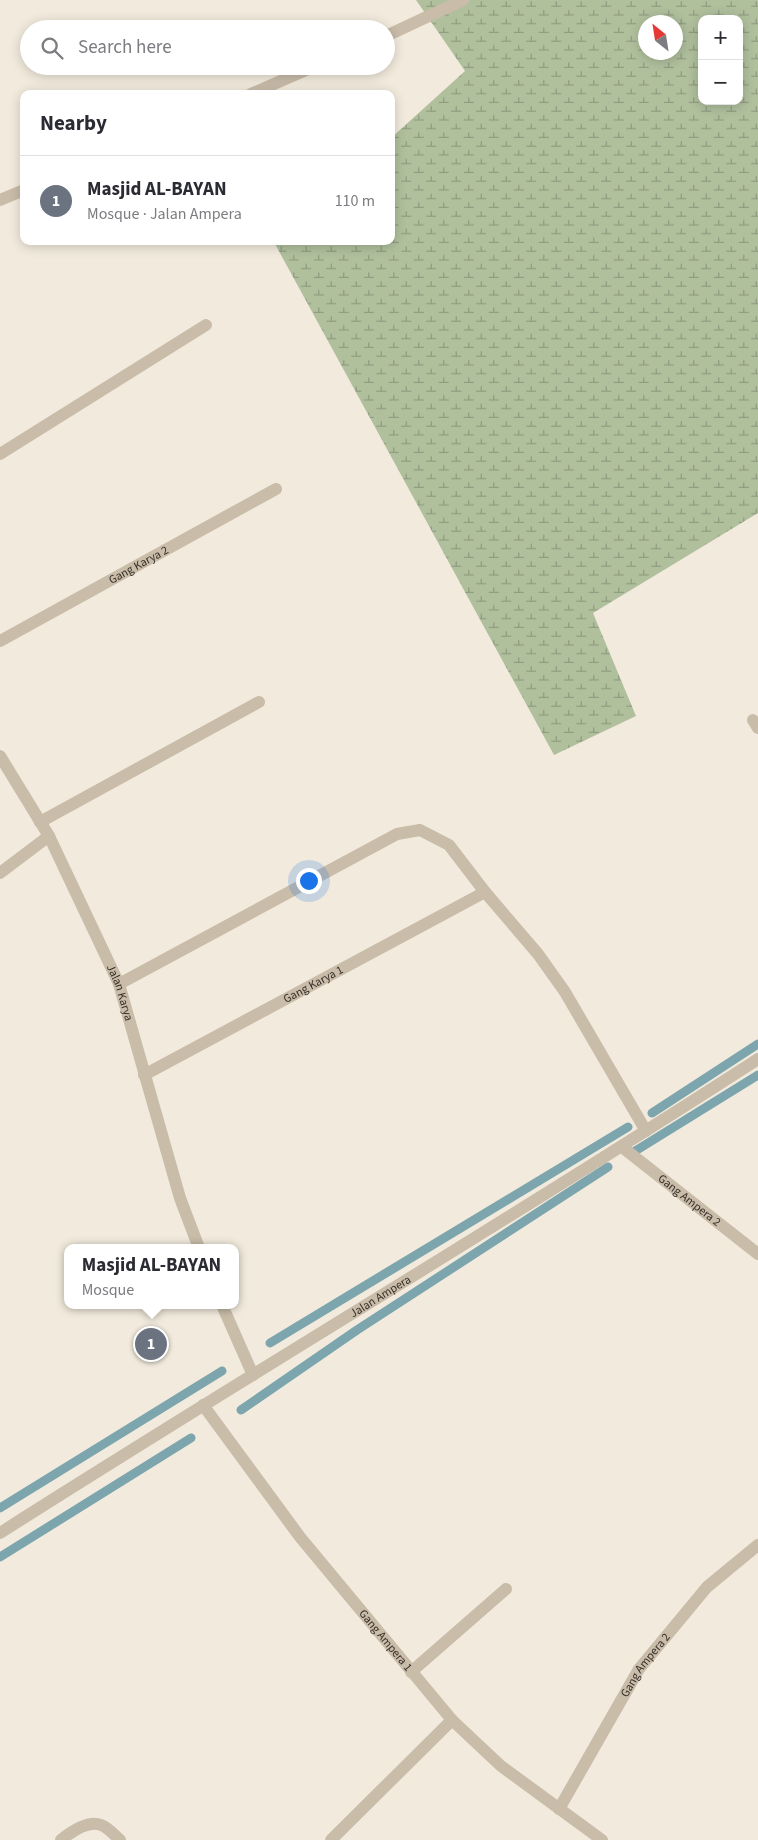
<!DOCTYPE html>
<meta charset="utf-8">
<style>
:root{--surface:#fff;--page:#f7f7f7;--text:#2b2b33;--muted:#7c7c81;--line:#e1e1e2;--accent:#1f4b57}
body{margin:0;font-family:"Source Sans 3",sans-serif;background:var(--page);color:var(--text)}
.controls{position:absolute;right:15px;top:15px;display:grid;overflow:hidden;border-radius:10px;box-shadow:0 2px 12px #0003}
.controls button{width:45px;height:45px;display:grid;place-items:center;padding:0;border:0;border-bottom:1px solid var(--line);background:var(--surface);color:var(--text);font:25px sans-serif}
.compass{position:absolute;left:638px;top:15px;width:45px;height:45px;border-radius:50%;background:var(--surface);box-shadow:0 2px 12px #0003;rotate:330deg}
.you{position:absolute;left:308px;top:880px;width:18px;height:18px;margin:-12px;border:4px solid #fff;border-radius:50%;background:#1a73e8;box-shadow:0 0 0 8px #1a73e833}
.badge{display:grid;place-items:center;width:32px;height:32px;border-radius:50%;background:var(--accent);color:#fff;font-size:16px;font-weight:700}
.pin{position:absolute;translate:-50% -50%;border:2px solid #fff;box-shadow:0 1px 5px #0006}
.popup{position:absolute;left:64px;top:1244px;width:175px;height:65px;box-sizing:border-box;display:grid;place-content:center;border-radius:10px;background:var(--surface);filter:drop-shadow(0 1px 4px #0005);font-size:16px;white-space:nowrap;color:var(--muted)}
.popup b{font-size:19px;color:var(--text)}
.popup::after{content:'';position:absolute;left:50%;top:100%;margin-left:-10px;border:10px solid transparent;border-top-color:var(--surface)}
.list{margin:0;padding:0;list-style:none}
h2{display:flex;justify-content:space-between;align-items:center;height:65px;margin:0;padding:0 20px;font-size:21px}
h2 small{font-size:16px;font-weight:400;color:var(--muted)}
.list li{display:grid;grid-template-columns:32px 1fr auto;gap:15px;align-items:center;box-sizing:border-box;height:90px;padding:0 20px;border-top:1px solid var(--line)}
.list b{display:block;font-size:19px;white-space:nowrap}
.list p{margin:0;font-size:16px;white-space:nowrap;color:var(--muted)}
.list em{font-size:16px;font-style:normal;color:var(--muted)}
.icon{flex:none;width:28px;height:28px;fill:none;stroke:currentColor;stroke-width:2;stroke-linecap:round;stroke-linejoin:round}
.map{position:relative;flex:none;width:758px;height:1840px;overflow:hidden}
.search{position:absolute;background:var(--surface);box-shadow:0 2px 12px #0003;left:20px;top:20px;width:375px;height:55px;display:flex;align-items:center;gap:12px;box-sizing:border-box;padding:0 18px;border-radius:28px;color:var(--muted);font-size:19px}
.panel{position:absolute;background:var(--surface);box-shadow:0 2px 12px #0003;left:20px;top:90px;width:375px;height:155px;border-radius:10px}
.map>svg:first-child{display:block}
.wetland{fill:url(#wetland-marsh);fill-rule:evenodd}
.lines{fill:none;stroke-linecap:round;stroke-linejoin:round}
.stream{stroke:#7da5ae;stroke-width:9}
.minor{stroke:#c9bca9;stroke-width:12}
.labels{text-anchor:middle;dominant-baseline:central;stroke-width:4.5;stroke-linejoin:round;paint-order:stroke}
.street-label{font-size:12px;fill:#372f29;stroke:#f9f4e9}
</style>
<div class="map">
<svg width="758" height="1840" viewBox="0 0 758 1840">
<defs>
<pattern id="wetland-marsh" width="20" height="14" patternUnits="userSpaceOnUse" patternTransform="scale(1.25)"><rect width="20" height="14" fill="#b0c09d"/><path d="M1 5h8M5 5V1M11 12h8M15 12V8" fill="none" stroke="#909c80"/></pattern>
</defs>
<rect width="100%" height="100%" fill="#f2ebdd"/>
<path class="wetland" d="M416 0H758V513L593 613 636 716 554 755 275 244 278 241H391V138L465 71ZM702 19H739V101H702ZM646 22H676V52H646Z"/>
<g class="lines">
<g class="stream">
<polyline points="652,1113 758,1044"/>
<polyline points="632,1153 758,1075"/>
<polyline points="270,1343 628,1127"/>
<polyline points="241,1410 357,1330 608,1167"/>
<polyline points="0,1508 222,1371"/>
<polyline points="0,1557 191,1438"/>
</g>
<g class="minor">
<polyline points="386,36 463,0"/>
<polyline points="251,94 315,66"/>
<polyline points="0,200 24,190"/>
<polyline points="0,454 206,325"/>
<path id="s1" d="M0 641 276 489"/>
<polyline points="753,720 758,728"/>
<path id="s2" d="M0 756 49 836 119 984 180 1198 199 1248"/>
<polyline points="40,822 259,702"/>
<polyline points="0,873 49,836"/>
<polyline points="119,984 397,834 420,830 449,845 485,892 538,954 565,992 646,1131"/>
<path id="s3" d="M144 1075 485 892"/>
<path id="s4" d="M622 1147 758 1254"/>
<polyline points="222,1305 253,1375"/>
<path id="s5" d="M203 1405 300 1537 452 1720 501 1766 602 1840"/>
<path id="s6" d="M0 1533C251 1373 508 1221 758 1059"/>
<polyline points="411,1672 506,1589"/>
<path id="s7" d="M559 1809 639 1669 707 1587 758 1545"/>
<path d="M61 1840C71 1832 88 1820 101 1825 108 1827 115 1836 120 1840"/>
<polyline points="331,1840 452,1720"/>
</g>
</g>
<g class="labels">
<g class="street-label">
<text stroke="none"><textPath href="#s1" startOffset="158">Gang Karya 2</textPath></text>
<text stroke="none"><textPath href="#s3" startOffset="192">Gang Karya 1</textPath></text>
<text stroke="none"><textPath href="#s2" startOffset="266">Jalan Karya</textPath></text>
<text stroke="none"><textPath href="#s4" startOffset="86">Gang Ampera 2</textPath></text>
<text stroke="none"><textPath href="#s6" startOffset="448">Jalan Ampera</textPath></text>
<text stroke="none"><textPath href="#s5" startOffset="298">Gang Ampera 1</textPath></text>
<text stroke="none"><textPath href="#s7" startOffset="168">Gang Ampera 2</textPath></text>
</g>
</g>
</svg>
<div class="controls">
<button>+</button>
<button>−</button>
</div>
<svg class="compass" viewBox="-18 -18 36 36"><path d="M0-13l5 13h-10z" fill="#e53935"/><path d="M0 13l5-13h-10z" fill="#7c7c81"/></svg>
<div class="you"></div>
<div class="pin badge" style="left:151px;top:1344px;background:#6b7280">1</div>
<div class="popup"><b>Masjid AL-BAYAN</b>Mosque</div>
<div class="search"><svg class="icon" aria-label="search" viewBox="0 0 24 24"><circle cx="10" cy="10" r="6"/><path d="M15 15l6 6"/></svg>Search here</div>
<section class="panel">
<h2>Nearby<small></small></h2>
<ul class="list">
<li><span class="badge" style="background:#6b7280">1</span><div><b>Masjid AL-BAYAN</b><p>Mosque · Jalan Ampera</p></div><em>110 m</em></li>
</ul>
</section>
</div>
